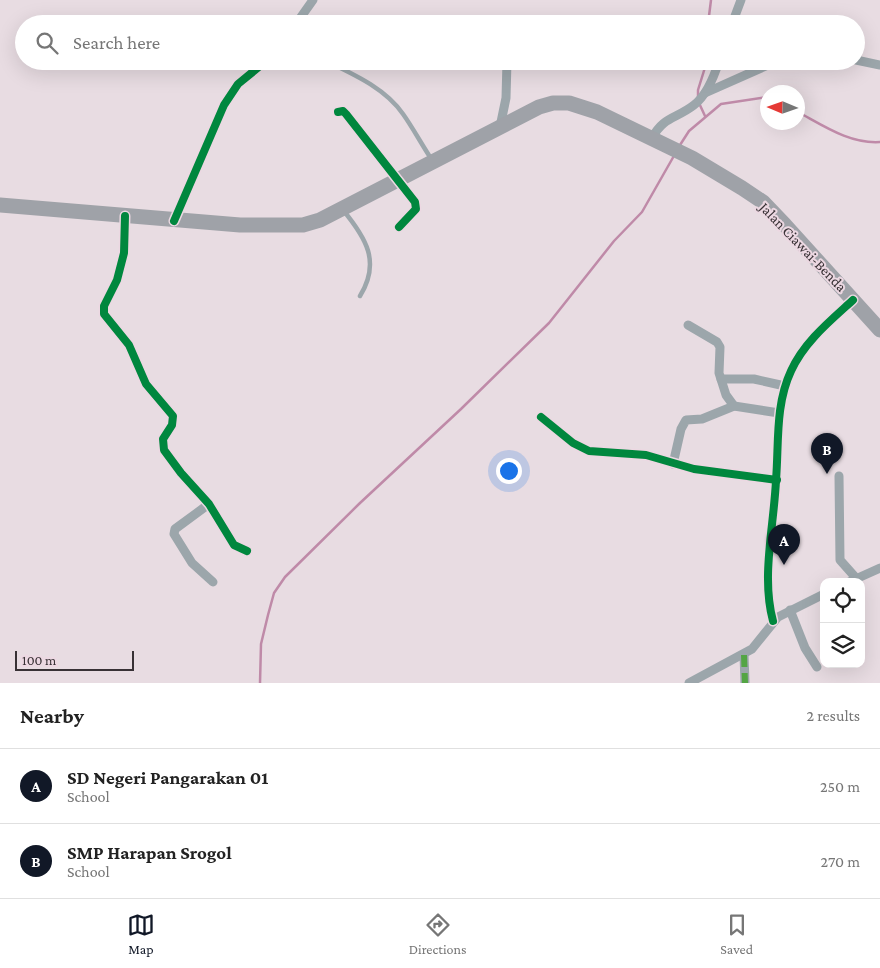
<!DOCTYPE html>
<style>
:root{--surface:#fff;--page:#f2f2f2;--text:#222;--muted:#767676;--line:#e0e0e0;--accent:#111827}
body{margin:0;font-family:"Crimson Pro",serif;background:var(--page);color:var(--text)}
.controls{position:absolute;right:15px;bottom:15px;display:grid;overflow:hidden;border-radius:10px;box-shadow:0 5px 20px #0002}
.controls button{width:45px;height:45px;display:grid;place-items:center;padding:0;border:0;border-bottom:1px solid var(--line);background:var(--surface);color:var(--text);font:25px sans-serif}
.compass{position:absolute;left:760px;top:85px;width:45px;height:45px;border-radius:50%;background:var(--surface);box-shadow:0 5px 20px #0002;rotate:272deg}
.scale{position:absolute;left:15px;bottom:12px;width:119px;box-sizing:border-box;padding-left:5px;border:2px solid #383135;border-top:0;font-size:14px;line-height:18px;white-space:nowrap;color:#383135;-webkit-text-stroke:4px #ecd8e2;paint-order:stroke}
.you{position:absolute;left:508px;top:470px;width:18px;height:18px;margin:-12px;border:4px solid #fff;border-radius:50%;background:#1a73e8;box-shadow:0 0 0 8px #1a73e833}
.badge{display:grid;place-items:center;width:32px;height:32px;border-radius:50%;background:var(--accent);color:#fff;font-size:16px;font-weight:700}
.pin{position:absolute;translate:-50% -41px;filter:drop-shadow(0 1px 2px #0008)}
.pin::after{content:'';position:absolute;top:26px;width:18px;height:15px;background:inherit;clip-path:polygon(0 0,100% 0,50% 100%)}
.list{margin:0;padding:0;list-style:none}
h2{display:flex;justify-content:space-between;align-items:center;height:65px;margin:0;padding:0 20px;font-size:21px}
h2 small{font-size:16px;font-weight:400;color:var(--muted)}
.list li{display:grid;grid-template-columns:32px 1fr auto;gap:15px;align-items:center;box-sizing:border-box;height:75px;padding:0 20px;border-top:1px solid var(--line)}
.list b{display:block;font-size:19px;white-space:nowrap}
.list p{margin:0;font-size:16px;white-space:nowrap;color:var(--muted)}
.list em{font-size:16px;font-style:normal;color:var(--muted)}
.icon{flex:none;width:28px;height:28px;fill:none;stroke:currentColor;stroke-width:2;stroke-linecap:round;stroke-linejoin:round}
.map{position:relative;flex:none;width:880px;height:683px;overflow:hidden}
.search{position:absolute;background:var(--surface);box-shadow:0 5px 20px #0002;left:15px;right:15px;top:15px;height:55px;display:flex;align-items:center;gap:12px;box-sizing:border-box;padding:0 18px;border-radius:28px;color:var(--muted);font-size:19px}
.sheet{height:215px;background:var(--surface)}
nav{display:flex;justify-content:space-around;align-items:center;box-sizing:border-box;height:70px;border-top:1px solid var(--line);background:var(--surface);font-size:14px;color:var(--muted)}
nav a{display:grid;justify-items:center;gap:2px}
nav .on{color:var(--accent)}
.map>svg:first-child{display:block}
.lines{fill:none;stroke-linecap:round;stroke-linejoin:round}
.stream{stroke:#bf8aa8;stroke-width:2.5}
.service{stroke:#9ca6ab;stroke-width:4.5}
.minor{stroke:#9ca6ab;stroke-width:9}
.trunk{stroke:#9fa2a8;stroke-width:15}
.quiet{stroke:#53a544;stroke-width:6;stroke-dasharray:12 6;stroke-linecap:butt}
.cycleway-casing{stroke:#ecd8e2;stroke-width:11}
.cycleway{stroke:#00873e;stroke-width:8}
.labels{text-anchor:middle;dominant-baseline:central;stroke-width:4;stroke-linejoin:round;paint-order:stroke}
.street-label{font-size:15px;fill:#383135;stroke:#ecd8e2}
</style>
<div class="map">
<svg width="880" height="683" viewBox="0 0 880 683">
<rect width="100%" height="100%" fill="#e8dce2"/>
<g class="lines">
<g class="stream">
<polyline points="708,24 711,0"/>
<polyline points="698,98 698,90 707,61"/>
<polyline points="699,103 705,116"/>
<path d="M798 112C824 126 850 144 880 142"/>
<polyline points="680,145 689,131 721,104 768,97"/>
<polyline points="260,683 261,644 268,615 274,593 285,577 360,503 461,409 549,323 614,241 642,212 675,154"/>
</g>
<g class="service">
<path d="M326 61C353 74 385 88 403 114 413 128 422 145 432 160"/>
<path d="M343 210C366 238 381 262 360 296"/>
</g>
<g class="minor">
<polyline points="296,24 313,0"/>
<polyline points="732,24 741,0"/>
<polyline points="856,60 880,65"/>
<polyline points="208,64 210,61"/>
<polyline points="705,93 777,61"/>
<polyline points="338,112 343,111 346,114 415,202 416,209 399,227"/>
<polyline points="500,127 506,98 507,61"/>
<path d="M652 138C664 116 676 119 694 105 707 95 714 77 719 61"/>
<polyline points="125,216 124,253 117,280 104,306 104,314 129,345 146,384 173,416 172,425 163,439 164,450 181,473 209,504 234,545 247,551"/>
<polyline points="174,221 224,105 238,84 266,61"/>
<polyline points="688,325 717,342 720,347 719,373 726,395 734,406"/>
<polyline points="721,379 754,379 785,386"/>
<polyline points="541,417 573,443 589,451 646,455 694,469 777,480"/>
<polyline points="673,464 681,429 686,420 702,419 734,406 779,413"/>
<polyline points="839,476 840,560 856,578"/>
<polyline points="209,504 175,529 174,534 192,563 213,582"/>
<polyline points="849,582 880,568"/>
<polyline points="790,610 805,648 817,667"/>
<path d="M773 621C761 577 774 526 776 480 779 444 775 405 791 371 804 342 830 321 853 300"/>
<polyline points="744,655 745,683"/>
<polyline points="689,683 752,649 778,617 824,594"/>
</g>
<polyline class="trunk" points="0,205 240,225 303,225 320,220 539,107 553,103 569,103 597,112 692,158 742,188 763,202 785,225 880,330"/>
<polyline class="quiet" points="744,655 745,683"/>
<defs>
<g id="cycleway">
<polyline points="338,112 343,111 346,114 415,202 416,209 399,227"/>
<polyline points="125,216 124,253 117,280 104,306 104,314 129,345 146,384 173,416 172,425 163,439 164,450 181,473 209,504 234,545 247,551"/>
<polyline points="174,221 224,105 238,84 266,61"/>
<polyline points="541,417 573,443 589,451 646,455 694,469 777,480"/>
<path d="M773 621C761 577 774 526 776 480 779 444 775 405 791 371 804 342 830 321 853 300"/>
</g>
</defs>
<use href="#cycleway" class="cycleway-casing"/>
<use href="#cycleway" class="cycleway"/>
</g>
<g class="labels">
<g class="street-label">
<text transform="translate(803 247) rotate(46)">Jalan Ciawai-Benda</text>
</g>
</g>
</svg>
<div class="controls">
<button><svg class="icon" aria-label="locate" viewBox="0 0 24 24"><circle cx="12" cy="12" r="6"/><path d="M12 2v4M12 18v4M2 12h4M18 12h4"/></svg></button>
<button><svg class="icon" aria-label="layers" viewBox="0 0 24 24"><path d="M12 4l9 5-9 5-9-5zM3 14l9 5 9-5"/></svg></button>
</div>
<svg class="compass" viewBox="-18 -18 36 36"><path d="M0-13l5 13h-10z" fill="#e53935"/><path d="M0 13l5-13h-10z" fill="#767676"/></svg>
<div class="scale">100 m</div>
<div class="you"></div>
<div class="pin badge" style="left:784px;top:565px">A</div>
<div class="pin badge" style="left:827px;top:474px">B</div>
<div class="search"><svg class="icon" aria-label="search" viewBox="0 0 24 24"><circle cx="10" cy="10" r="6"/><path d="M15 15l6 6"/></svg>Search here</div>
</div>
<section class="sheet">
<h2>Nearby<small>2 results</small></h2>
<ul class="list">
<li><span class="badge">A</span><div><b>SD Negeri Pangarakan 01</b><p>School</p></div><em>250 m</em></li>
<li><span class="badge">B</span><div><b>SMP Harapan Srogol</b><p>School</p></div><em>270 m</em></li>
</ul>
</section>
<nav>
<a class="on"><svg class="icon" aria-label="map" viewBox="0 0 24 24"><path d="M3 6l6-2 6 2 6-2v14l-6 2-6-2-6 2zM9 4v14M15 6v14"/></svg>Map</a>
<a><svg class="icon" aria-label="directions" viewBox="0 0 24 24"><path d="M12 3l9 9-9 9-9-9zM9 14v-3h6M13 9l2 2-2 2"/></svg>Directions</a>
<a><svg class="icon" aria-label="saved" viewBox="0 0 24 24"><path d="M7 4h10v16l-5-4-5 4z"/></svg>Saved</a>
</nav>
